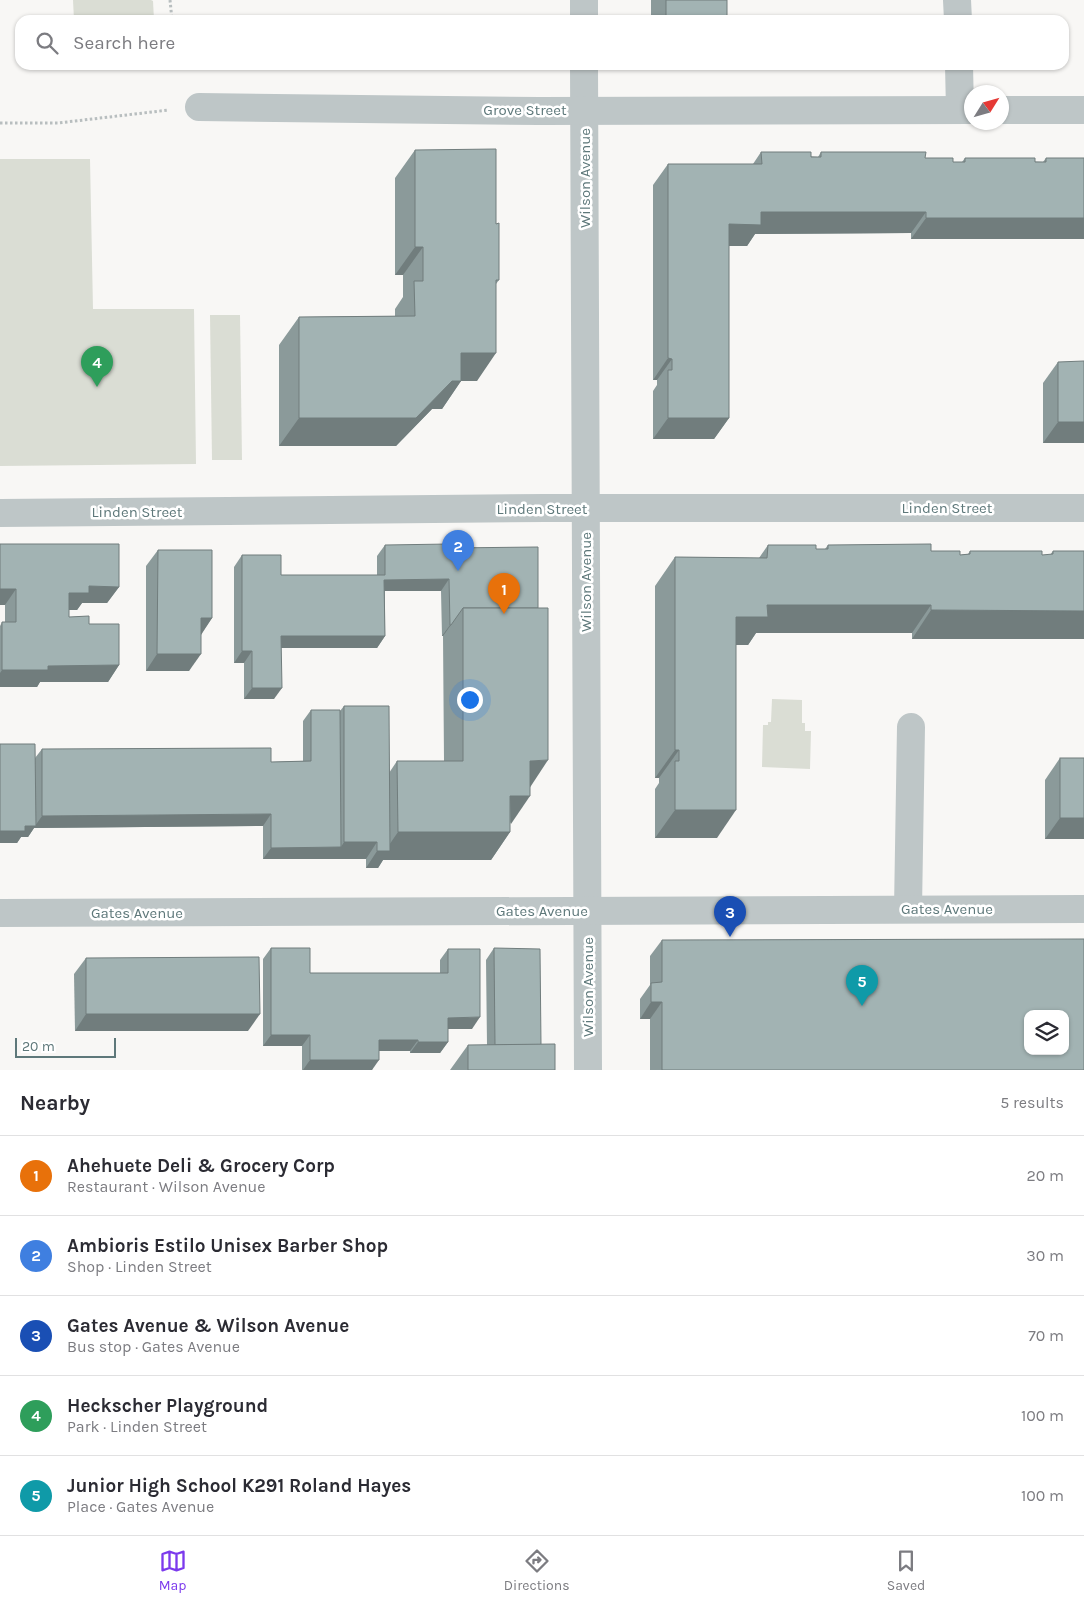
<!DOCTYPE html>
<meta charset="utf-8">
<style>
:root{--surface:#fff;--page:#f2f2f3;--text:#2b2b33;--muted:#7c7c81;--line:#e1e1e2;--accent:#7c3aed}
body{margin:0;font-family:Karla,sans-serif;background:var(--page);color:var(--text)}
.controls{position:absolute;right:15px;bottom:15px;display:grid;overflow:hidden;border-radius:10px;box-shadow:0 1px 4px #0004}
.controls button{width:45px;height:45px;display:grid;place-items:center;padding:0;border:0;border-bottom:1px solid var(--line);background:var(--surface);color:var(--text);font:25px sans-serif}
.compass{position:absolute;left:964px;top:85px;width:45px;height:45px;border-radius:50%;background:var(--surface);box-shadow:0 1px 4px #0004;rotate:53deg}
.scale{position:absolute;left:15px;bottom:12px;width:101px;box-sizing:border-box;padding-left:5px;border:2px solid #5e787a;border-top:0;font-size:14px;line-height:18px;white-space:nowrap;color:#5e787a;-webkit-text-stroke:4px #fff;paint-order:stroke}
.you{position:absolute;left:469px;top:699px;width:18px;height:18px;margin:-12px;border:4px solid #fff;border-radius:50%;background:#1a73e8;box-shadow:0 0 0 8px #1a73e833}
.badge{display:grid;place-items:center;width:32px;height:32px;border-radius:50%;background:var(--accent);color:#fff;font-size:16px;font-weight:700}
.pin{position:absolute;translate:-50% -41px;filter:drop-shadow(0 1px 2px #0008)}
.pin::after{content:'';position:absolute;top:26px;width:18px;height:15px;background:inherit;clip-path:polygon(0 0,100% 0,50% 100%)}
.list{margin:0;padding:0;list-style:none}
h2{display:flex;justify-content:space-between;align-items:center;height:65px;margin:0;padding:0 20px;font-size:21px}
h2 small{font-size:16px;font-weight:400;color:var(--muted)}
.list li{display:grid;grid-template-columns:32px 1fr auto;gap:15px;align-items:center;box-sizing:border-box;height:80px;padding:0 20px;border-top:1px solid var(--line)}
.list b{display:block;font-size:19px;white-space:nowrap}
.list p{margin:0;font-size:16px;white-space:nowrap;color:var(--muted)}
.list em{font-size:16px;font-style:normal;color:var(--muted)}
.icon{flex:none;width:28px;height:28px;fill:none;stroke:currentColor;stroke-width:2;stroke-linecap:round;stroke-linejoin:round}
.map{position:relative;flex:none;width:1084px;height:1070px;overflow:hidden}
.search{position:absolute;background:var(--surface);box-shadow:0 1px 4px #0004;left:15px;right:15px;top:15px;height:55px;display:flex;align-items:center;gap:12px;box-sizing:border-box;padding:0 18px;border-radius:15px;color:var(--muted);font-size:19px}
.sheet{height:465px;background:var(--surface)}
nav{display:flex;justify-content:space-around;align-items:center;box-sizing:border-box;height:70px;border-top:1px solid var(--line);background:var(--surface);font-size:14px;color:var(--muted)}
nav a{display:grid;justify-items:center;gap:2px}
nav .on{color:var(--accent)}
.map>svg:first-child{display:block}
.green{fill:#daddd4}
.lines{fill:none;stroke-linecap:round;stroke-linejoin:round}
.path{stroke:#b8bebf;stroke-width:3;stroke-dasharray:2.5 2.5;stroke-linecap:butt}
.minor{stroke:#bec6c7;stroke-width:28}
.wall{fill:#8b9a9a}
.shaded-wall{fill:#717d7d}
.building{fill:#a2b3b3;stroke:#717d7d;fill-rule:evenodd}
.labels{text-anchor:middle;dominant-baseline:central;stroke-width:5;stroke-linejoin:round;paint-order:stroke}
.street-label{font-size:15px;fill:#5e787a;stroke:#fff}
</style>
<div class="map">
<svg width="1084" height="1070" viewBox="0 0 1084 1070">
<rect width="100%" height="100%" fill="#f8f7f5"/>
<g class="green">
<polygon points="73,0 151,0 153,1 154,20 74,20"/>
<polygon points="0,159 90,159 93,309 194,309 196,464 0,466"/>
<polygon points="210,315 240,315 242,460 212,460"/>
<polygon points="772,699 802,700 802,723 805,723 805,731 811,731 810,769 762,767 763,725 768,725 768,722 771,722"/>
</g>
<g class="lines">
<g class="path">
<polyline points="170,0 172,20"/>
<polyline points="0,123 58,123 169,110"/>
</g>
<g class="minor">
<polyline points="584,0 584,20"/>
<polyline points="957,0 958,20"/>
<polyline points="584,65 588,1070"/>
<polyline points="959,65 960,110"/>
<polyline points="199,107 539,111 972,110"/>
<polyline points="1002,110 1084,110"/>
<polyline points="0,513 545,508 1084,508"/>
<polyline points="908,909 911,727"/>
<polyline points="0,913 1084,909"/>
</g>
</g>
<g class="wall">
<polygon points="651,0 727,0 727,18 726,20 651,20"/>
<polygon points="415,150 496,224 499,280 496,284 477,381 461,381 442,409 432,409 396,446 279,446 279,345 299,317 395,316 395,309 403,297 403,275 395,275 395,178"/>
<polygon points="761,152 818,157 821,152 925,158 953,162 962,162 965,158 1043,162 1046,158 1084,158 1084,239 911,239 911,233 755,234 747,246 729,246 729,418 714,439 653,439 653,391 657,385 657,380 653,380 653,185 668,164 753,164"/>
<polygon points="1058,362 1084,443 1043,443 1043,383"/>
<polygon points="0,544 119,587 107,603 82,603 77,610 69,610 69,617 89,624 119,665 108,682 40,682 37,687 0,687 0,626 2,622 5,622 5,605"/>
<polygon points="385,545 449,548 530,786 510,824 510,832 491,860 383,860 378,868 366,868 366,859 263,859 263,826 34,828 28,837 21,837 17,843 0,843 0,744 35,758 42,749 271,762 303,761 303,721 311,710 340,711 344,706 389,773 397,761 444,761 443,636 442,636 441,591 385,591 385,636 377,648 281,648 274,699 244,699 244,663 234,663 234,567 242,555 281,575 377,575 377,556"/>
<polygon points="768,545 816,549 825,549 828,545 931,551 960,555 968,554 970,551 1042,555 1050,555 1053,551 1084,551 1084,639 912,639 912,633 756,633 748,645 736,645 717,838 655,838 655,789 659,783 659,778 655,778 655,586 675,557 759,558"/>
<polygon points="158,550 212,618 201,634 189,671 146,671 146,566"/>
<polygon points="1060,758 1084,758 1084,839 1045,839 1045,780"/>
<polygon points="662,940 1084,1070 650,1070 650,1019 640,1019 640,999 650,985 650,956"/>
<polygon points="271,948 310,973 440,973 440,960 448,949 472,1029 448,1029 448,1042 440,1053 410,1053 410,1051 379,1051 372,1070 302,1070 302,1046 263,1046 263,959"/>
<polygon points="494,948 541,1045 555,1070 450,1070 468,1045 487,1045 486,960"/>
<polygon points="86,958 248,1031 75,1031 74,974"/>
</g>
<g class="shaded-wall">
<polygon points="666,18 727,18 726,20 665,20"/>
<polygon points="761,212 926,212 911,233 755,234 747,246 714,246 729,224"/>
<polygon points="926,218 1084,218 1084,239 911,239"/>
<polygon points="415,247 423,247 403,275 395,275"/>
<polygon points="461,353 496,353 477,381 461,381 442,409 432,409 396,446 279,446 299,418"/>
<polygon points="668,358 672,359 657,380 653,380"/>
<polygon points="668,418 729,418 714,439 653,439"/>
<polygon points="1058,422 1084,422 1084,443 1043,443"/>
<polygon points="449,579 441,591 376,591 384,580"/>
<polygon points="89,586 119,587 107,603 82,603 77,610 58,610 69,593"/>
<polygon points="0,589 16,589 5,605 0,605"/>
<polygon points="767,605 931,605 912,633 756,633 748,645 716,645 736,617"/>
<polygon points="931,610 1084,611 1084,639 912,639"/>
<polygon points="201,618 212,618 201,635"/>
<polygon points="450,625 451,625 443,636 442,636"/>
<polygon points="281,636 385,636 377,648 273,648"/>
<polygon points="242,651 252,651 244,663 234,663"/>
<polygon points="157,654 201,654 189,671 146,671"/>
<polygon points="119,665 108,682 40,682 37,687 0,687 0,673 2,670 48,666"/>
<polygon points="252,688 282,688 274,699 244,699"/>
<polygon points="675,750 679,750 659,778 655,778"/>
<polygon points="548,760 529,789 530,761"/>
<polygon points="510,796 530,796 511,824"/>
<polygon points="675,810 736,810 717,838 655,838"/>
<polygon points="271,814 263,826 34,828 28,837 21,837 17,843 0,843 0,831 25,826 35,826 42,816"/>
<polygon points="1060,818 1084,818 1084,839 1045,839"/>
<polygon points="398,832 510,832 491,860 383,860 378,868 366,868 377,851 385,851"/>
<polygon points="344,842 377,842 366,859 263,859 271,848 341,847"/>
<polygon points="651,1002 662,1002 650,1019 640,1019"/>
<polygon points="86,1014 260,1014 248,1031 75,1031"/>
<polygon points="480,1017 472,1029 440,1029 448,1018"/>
<polygon points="271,1035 310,1035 302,1046 263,1046"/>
<polygon points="379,1040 418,1040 410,1051 371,1051"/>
<polygon points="418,1042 448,1042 440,1053 410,1053"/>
<polygon points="310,1060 379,1060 372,1070 303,1070"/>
</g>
<g class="building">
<rect x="666" y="0" width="61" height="18"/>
<polygon points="496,149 496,224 499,223 499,280 496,280 496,353 461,353 461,381 452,381 416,418 299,418 299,317 415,316 414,281 423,281 423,247 415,247 415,150"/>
<polygon points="761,152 811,152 811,157 821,157 821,152 926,152 925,158 953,158 953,162 965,162 965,158 1035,158 1035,162 1046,162 1046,158 1084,158 1084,218 926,218 926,212 761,212 761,225 729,224 729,418 668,418 668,370 672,370 672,359 668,358 668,164 762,164"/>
<polygon points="1084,361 1084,422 1058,422 1058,362"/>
<polygon points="0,544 119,544 119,587 89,586 89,593 69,593 69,617 89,616 89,624 119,624 119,665 48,666 48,670 2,670 2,622 16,622 16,589 0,589"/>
<polygon points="449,544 449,548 538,547 538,608 463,608 451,625 450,625 449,579 384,580 385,636 281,636 282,688 252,688 252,651 242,651 242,555 281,555 281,575 385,575 385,545"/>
<polygon points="931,544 931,551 960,551 960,555 970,554 970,551 1042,551 1042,555 1053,554 1053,551 1084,551 1084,611 931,610 931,605 767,605 768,617 736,617 736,810 675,810 675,761 679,761 679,750 675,750 675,557 767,558 768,545 816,545 816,549 828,549 828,545"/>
<polygon points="158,550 212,550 212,618 201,618 201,654 157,654"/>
<polygon points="463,608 548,608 548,760 530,761 530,796 510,796 510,832 398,832 397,761 463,761"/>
<polygon points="344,706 389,706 390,851 377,851 377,842 344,842"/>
<polygon points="311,710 340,710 341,847 271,848 271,814 42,816 42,749 271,748 271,762 311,761"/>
<polygon points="0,744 35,744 36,826 25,826 25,831 0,831"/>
<rect x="1060" y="758" width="24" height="60"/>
<path d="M1084 939V1070H662V1002H651V983L662 982V940ZM1028 1014H1065V1051H1028Z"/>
<polygon points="271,948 310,948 310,973 448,973 448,949 480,949 480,1017 448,1018 448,1042 418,1042 418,1040 379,1040 379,1060 310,1060 310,1035 271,1035"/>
<polygon points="494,948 540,949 541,1045 495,1045"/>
<polygon points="259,957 260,1014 86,1014 86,958"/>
<polygon points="555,1044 555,1070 468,1070 468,1045"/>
</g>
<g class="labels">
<g class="street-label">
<text x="525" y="110">Grove Street</text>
<text transform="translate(585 178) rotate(-90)">Wilson Avenue</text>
<text x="947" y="508">Linden Street</text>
<text x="542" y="509">Linden Street</text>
<text x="137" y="512">Linden Street</text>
<text transform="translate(586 582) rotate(-90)">Wilson Avenue</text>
<text x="947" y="909">Gates Avenue</text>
<text x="542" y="911">Gates Avenue</text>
<text x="137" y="913">Gates Avenue</text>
<text transform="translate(588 987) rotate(-90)">Wilson Avenue</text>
</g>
</g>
</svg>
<div class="controls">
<button><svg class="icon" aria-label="layers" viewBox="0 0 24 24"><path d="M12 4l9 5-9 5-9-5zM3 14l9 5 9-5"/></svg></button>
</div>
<svg class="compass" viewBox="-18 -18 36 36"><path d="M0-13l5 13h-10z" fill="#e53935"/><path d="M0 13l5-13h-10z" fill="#7c7c81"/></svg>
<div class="scale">20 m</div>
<div class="you"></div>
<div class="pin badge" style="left:504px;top:614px;background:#e8710a">1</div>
<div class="pin badge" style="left:458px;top:571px;background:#3f7fe0">2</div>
<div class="pin badge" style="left:730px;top:937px;background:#1a4fb4">3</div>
<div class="pin badge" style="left:97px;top:387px;background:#2e9e5b">4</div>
<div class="pin badge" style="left:862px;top:1006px;background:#0f9aa8">5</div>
<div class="search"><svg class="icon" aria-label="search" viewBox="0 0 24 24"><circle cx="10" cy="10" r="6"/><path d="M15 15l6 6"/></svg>Search here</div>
</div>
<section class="sheet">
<h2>Nearby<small>5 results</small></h2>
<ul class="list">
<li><span class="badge" style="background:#e8710a">1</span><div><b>Ahehuete Deli &amp; Grocery Corp</b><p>Restaurant · Wilson Avenue</p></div><em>20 m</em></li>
<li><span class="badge" style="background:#3f7fe0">2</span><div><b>Ambioris Estilo Unisex Barber Shop</b><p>Shop · Linden Street</p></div><em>30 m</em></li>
<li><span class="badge" style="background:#1a4fb4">3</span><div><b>Gates Avenue &amp; Wilson Avenue</b><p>Bus stop · Gates Avenue</p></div><em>70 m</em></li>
<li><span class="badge" style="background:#2e9e5b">4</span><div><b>Heckscher Playground</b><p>Park · Linden Street</p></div><em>100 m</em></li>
<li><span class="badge" style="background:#0f9aa8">5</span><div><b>Junior High School K291 Roland Hayes</b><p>Place · Gates Avenue</p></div><em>100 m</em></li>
</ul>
</section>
<nav>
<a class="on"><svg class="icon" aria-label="map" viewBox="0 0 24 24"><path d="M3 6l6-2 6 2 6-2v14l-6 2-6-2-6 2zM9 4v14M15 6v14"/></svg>Map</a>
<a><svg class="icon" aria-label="directions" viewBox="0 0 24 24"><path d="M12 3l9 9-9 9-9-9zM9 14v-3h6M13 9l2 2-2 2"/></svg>Directions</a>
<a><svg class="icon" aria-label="saved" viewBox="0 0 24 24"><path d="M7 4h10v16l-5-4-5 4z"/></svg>Saved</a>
</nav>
